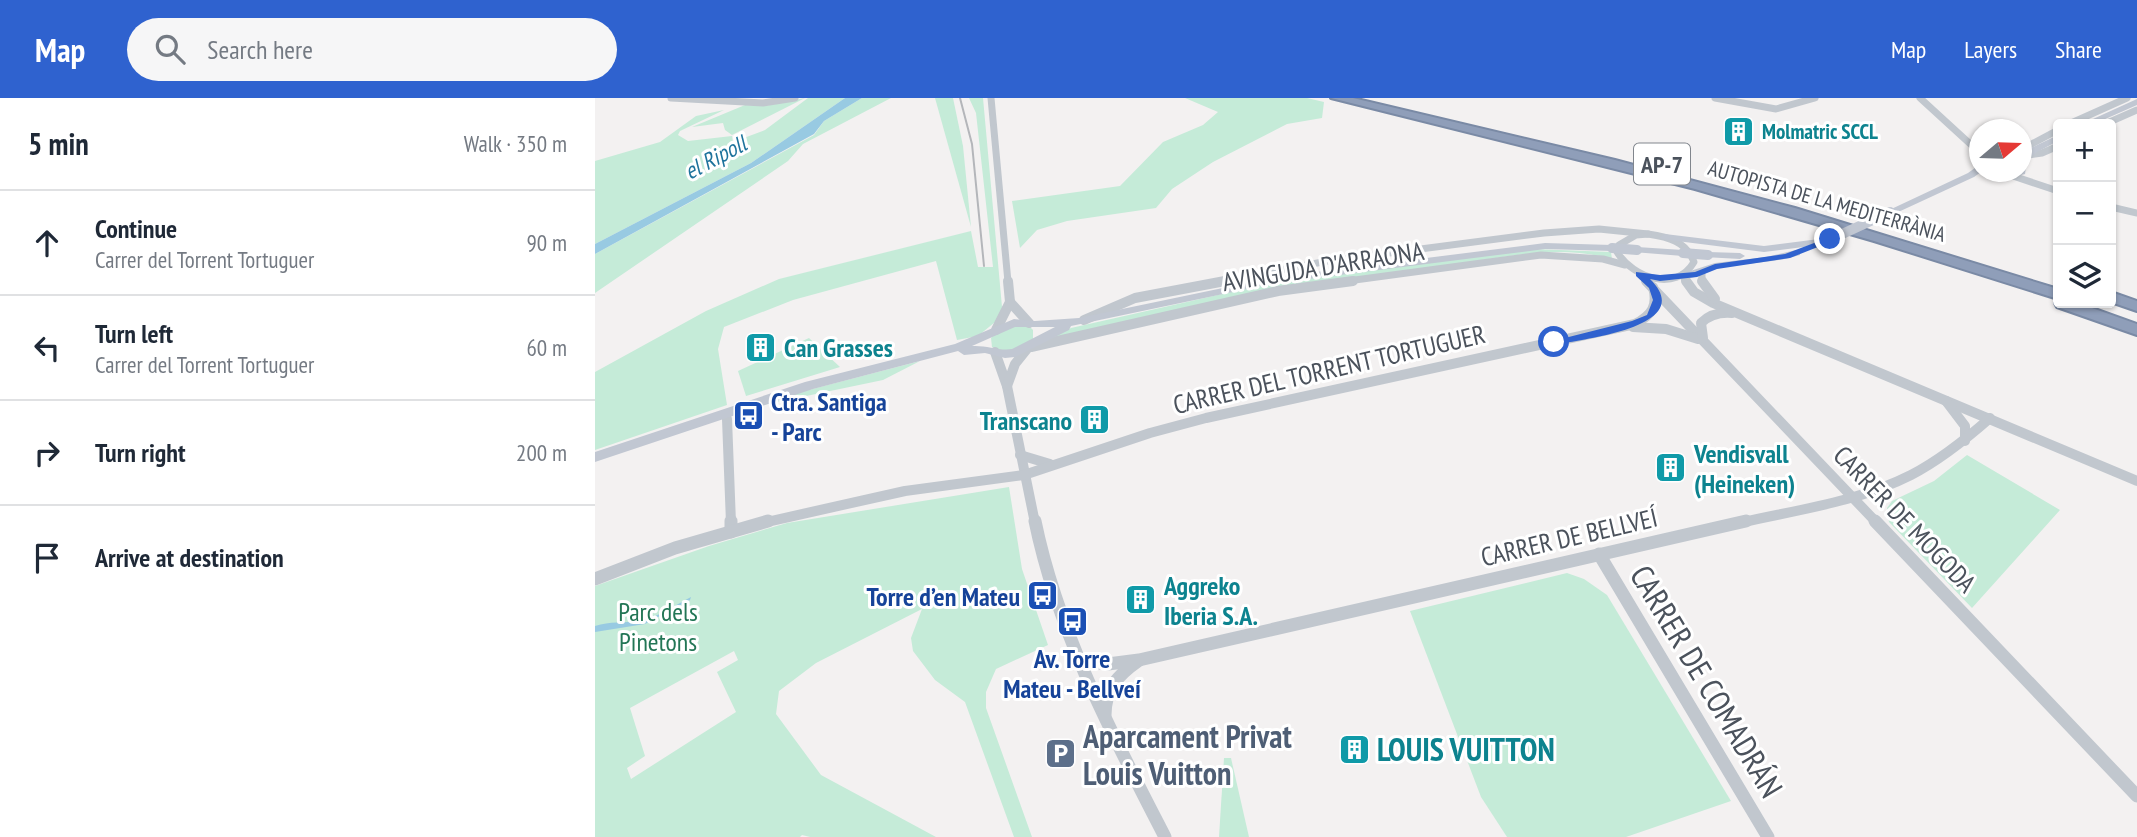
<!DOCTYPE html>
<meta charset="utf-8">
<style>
:root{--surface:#fff;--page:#f6f6f7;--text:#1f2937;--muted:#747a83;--line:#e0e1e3;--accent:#2f62cf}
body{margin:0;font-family:"PT Sans Narrow",sans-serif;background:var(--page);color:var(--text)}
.controls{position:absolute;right:21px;top:21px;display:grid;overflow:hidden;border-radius:7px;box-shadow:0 2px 5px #0004}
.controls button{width:63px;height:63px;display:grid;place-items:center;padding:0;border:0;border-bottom:2px solid var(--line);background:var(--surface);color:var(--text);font:35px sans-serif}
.compass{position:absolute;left:1374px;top:21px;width:63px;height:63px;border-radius:50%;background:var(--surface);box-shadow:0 2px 5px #0004;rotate:71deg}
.stop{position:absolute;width:21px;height:21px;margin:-16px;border:5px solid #2f62cf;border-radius:50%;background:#fff}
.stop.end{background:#2f62cf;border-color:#fff;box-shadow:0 2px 7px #0008}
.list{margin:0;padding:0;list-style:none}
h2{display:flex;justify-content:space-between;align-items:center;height:91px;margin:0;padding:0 28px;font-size:30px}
h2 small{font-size:23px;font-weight:400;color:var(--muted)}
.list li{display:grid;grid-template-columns:46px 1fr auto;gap:21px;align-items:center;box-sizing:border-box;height:105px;padding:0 28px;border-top:2px solid var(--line)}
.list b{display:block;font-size:26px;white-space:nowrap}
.list p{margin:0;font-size:23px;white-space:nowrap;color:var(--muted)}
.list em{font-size:23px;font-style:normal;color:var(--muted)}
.icon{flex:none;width:38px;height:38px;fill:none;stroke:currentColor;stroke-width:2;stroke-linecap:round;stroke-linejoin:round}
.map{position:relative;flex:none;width:1542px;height:739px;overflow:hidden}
header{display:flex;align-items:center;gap:42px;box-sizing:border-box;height:98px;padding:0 35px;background:var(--accent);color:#fff}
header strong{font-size:33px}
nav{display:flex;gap:38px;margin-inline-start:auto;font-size:24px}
.search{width:490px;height:63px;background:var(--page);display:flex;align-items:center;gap:18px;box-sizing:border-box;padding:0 24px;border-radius:38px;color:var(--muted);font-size:26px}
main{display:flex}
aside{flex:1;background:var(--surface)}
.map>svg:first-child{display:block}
.green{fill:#c5ebd8;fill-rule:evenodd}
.water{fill:#98cae2}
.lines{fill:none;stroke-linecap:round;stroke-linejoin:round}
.highway-casing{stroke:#7a8aa5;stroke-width:4}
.street-far2{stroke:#c1c7ce;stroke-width:7}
.street-far1{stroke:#c1c7ce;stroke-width:10}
.street{stroke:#c1c7ce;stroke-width:13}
.secondary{fill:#c1c7d2;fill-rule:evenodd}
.highway{fill:#8f9eb9;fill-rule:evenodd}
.rail{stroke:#b4b6ba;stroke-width:2}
.secondary-bridge{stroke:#c1c7d2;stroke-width:10}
.route{fill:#2f62cf}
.labels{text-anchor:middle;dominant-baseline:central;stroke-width:6;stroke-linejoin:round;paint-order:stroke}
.far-culture-label{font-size:21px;font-weight:bold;fill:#0d838f;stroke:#fff;text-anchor:start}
.far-street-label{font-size:21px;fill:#4b525c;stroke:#fff}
.far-water-label{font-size:23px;font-style:italic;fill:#1e739c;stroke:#fff}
.shield{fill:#fff;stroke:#81868d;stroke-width:2}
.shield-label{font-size:24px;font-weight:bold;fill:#4b525c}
.street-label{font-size:26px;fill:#4b525c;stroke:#fff}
.culture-label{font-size:26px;font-weight:bold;fill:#0d838f;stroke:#fff;text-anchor:start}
.transit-label{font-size:26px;font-weight:bold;fill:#164399;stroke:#fff;text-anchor:start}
.park-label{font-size:26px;fill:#237656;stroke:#fff}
.near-street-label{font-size:32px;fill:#4b525c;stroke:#fff}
.near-service-label{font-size:32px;font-weight:bold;fill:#4e5e75;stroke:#fff;text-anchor:start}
.near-culture-label{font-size:32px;font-weight:bold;fill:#0d838f;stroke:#fff;text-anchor:start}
</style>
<header>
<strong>Map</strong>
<div class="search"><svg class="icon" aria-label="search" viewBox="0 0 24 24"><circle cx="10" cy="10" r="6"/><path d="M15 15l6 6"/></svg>Search here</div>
<nav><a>Map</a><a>Layers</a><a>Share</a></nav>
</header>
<main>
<aside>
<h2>5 min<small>Walk · 350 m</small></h2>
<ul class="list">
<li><svg class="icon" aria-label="ahead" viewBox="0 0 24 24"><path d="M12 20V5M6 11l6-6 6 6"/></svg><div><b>Continue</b><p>Carrer del Torrent Tortuguer</p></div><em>90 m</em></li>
<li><svg class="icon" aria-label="left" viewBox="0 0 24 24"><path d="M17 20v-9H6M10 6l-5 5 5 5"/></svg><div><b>Turn left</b><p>Carrer del Torrent Tortuguer</p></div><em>60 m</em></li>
<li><svg class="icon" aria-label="right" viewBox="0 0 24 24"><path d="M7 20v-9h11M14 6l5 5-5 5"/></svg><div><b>Turn right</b></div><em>200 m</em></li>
<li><svg class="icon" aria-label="arrive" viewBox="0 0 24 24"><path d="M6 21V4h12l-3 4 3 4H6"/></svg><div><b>Arrive at destination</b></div></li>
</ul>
</aside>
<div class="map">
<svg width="1542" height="739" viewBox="0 0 1542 739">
<rect width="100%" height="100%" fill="#f3f1f1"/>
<g class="green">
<polygon points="210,0 137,37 130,32 128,25 97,29 150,7 170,8"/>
<polygon points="213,0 250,0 156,65 0,146 0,63 65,44 101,18 129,12 85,33 83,37 93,43 137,38 138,44 170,32"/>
<polygon points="267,0 296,0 208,46 193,63 0,195 0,156 219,37 229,23"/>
<polygon points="340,0 358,0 368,48 376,129"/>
<polygon points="374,0 388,0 407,209 405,220 383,238 362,242 341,163 198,202 129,229 123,251 132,307 0,352 0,274 111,213 184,181 376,133 383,169 398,169 381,15"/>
<polygon points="590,0 712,0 729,4 727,20 692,26 618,64 577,91 561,110 472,123 442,132 425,150 417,103 525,88 568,44 608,27 623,14"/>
<path d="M938 151 1016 154 1017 161C965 146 912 159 860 166 721 185 585 217 448 244L476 230 676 185Z"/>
<path d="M434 228 438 232V241C425 250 413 257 397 249L396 240 409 229Z"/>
<polygon points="214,240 245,269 151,298 143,273"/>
<polygon points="325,263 288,282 168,307 0,362 202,295"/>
<polygon points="1372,357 1465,412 1377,510 1294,424 1292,410 1297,403 1339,383"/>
<path d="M414 389 427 471 453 547 401 571 391 594V610L437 739H419L370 604 340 582 318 553 316 540 327 511 221 565 184 593 181 616 226 677 341 739H215L207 737 205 739H0V488L114 448 192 425ZM139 553 143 562 122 574 141 614 36 681 32 670 50 658 35 610Z"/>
<polygon points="972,475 989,481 1012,497 1136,703 1031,739 912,739 886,699 815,513"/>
<polygon points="629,660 636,660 654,739 624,739"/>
</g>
<g class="water">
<polygon points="250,0 267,0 229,23 219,36 0,156 0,146 156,65"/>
<path d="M96 499 95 502 50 526 0 534V528C15 523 29 525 44 523 62 520 80 507 96 499Z"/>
</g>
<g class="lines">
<defs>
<g id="highway">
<polygon points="736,0 758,0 1020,62 1200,110 1463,191 1463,201 1279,143 1100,91"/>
<polygon points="1516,194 1542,203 1542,213 1516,204"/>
<polygon points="1463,201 1463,205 1483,205 1542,226 1542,237 1462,209 1460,205"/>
</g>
</defs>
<use href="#highway" class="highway-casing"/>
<g class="street-far2">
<polyline points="76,0 168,5 200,0"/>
<polyline points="396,0 413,184"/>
<polyline points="1120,0 1181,11 1220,0"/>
<polyline points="1325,0 1384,54"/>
<polyline points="1474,26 1532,0"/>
<polyline points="1510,26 1542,12"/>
<polyline points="1428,55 1433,48 1463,32"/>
<polyline points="1433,57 1447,55 1463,48"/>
<polyline points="1415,77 1463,93"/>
<polyline points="1516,109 1542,115"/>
<path d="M1053 136C1073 139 1091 143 1099 164 1081 195 1038 180 1022 154L1024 147 1041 137Z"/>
<polyline points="1107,175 1107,184"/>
<polyline points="1045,176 1053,184"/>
<polyline points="1087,177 1092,184"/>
<polyline points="621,184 733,163 949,135 1004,131 1053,136"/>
<polyline points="745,184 946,157 1008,161 1030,167"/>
</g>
<g class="street-far1">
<polyline points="1051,183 1282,425"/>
<polyline points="1091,183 1099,194 1118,205 1542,383"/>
<polyline points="1107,183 1120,201"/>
<polyline points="415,204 434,225"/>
<polyline points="489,222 540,200 630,183"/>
<polyline points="1038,229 1071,231 1103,241"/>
<polyline points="401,232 415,204 413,183"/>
<path d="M1108 240 1106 225C1115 216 1125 214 1137 215"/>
<polyline points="436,249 683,193 758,183"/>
<polyline points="400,254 412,288 440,425"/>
<polyline points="412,288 420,266 432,251"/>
<polyline points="1351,303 1370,328 1370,343"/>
<polyline points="132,321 136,425"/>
<polyline points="425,357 455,366"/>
<path d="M167 425 310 393 429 377 555 335 611 320 1040 226C1057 217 1063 208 1058 189"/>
<path d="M1144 425C1201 412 1263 404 1316 377 1345 362 1370 342 1395 320"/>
</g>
<g class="street">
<polyline points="136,423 136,434"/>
<path d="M440 423C463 535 518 638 570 739"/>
<polyline points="1280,423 1542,698"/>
<polyline points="1004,456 1173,739"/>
<polyline points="0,481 80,450 173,423"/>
<polyline points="484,563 513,566 544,562 1151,423"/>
<path d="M510 617C510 591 523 577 543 563"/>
</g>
<g class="secondary">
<polygon points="1542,1 1542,7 1499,26 1487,26"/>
<polygon points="1463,37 1463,43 1442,54 1426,66 1426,58 1436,50"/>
<polygon points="1426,66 1431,69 1430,76 1415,80 1396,74 1426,74"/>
<polygon points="1384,67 1386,74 1379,79 1299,116 1291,116 1290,114 1373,75"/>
<polygon points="1070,136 1169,148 1232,140 1237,143 1232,146 1169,154 1066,141 1065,139"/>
<path d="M950 145 1017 147 1022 150 1017 153 950 151 681 185 476 228 474 232 420 259 410 260 390 255 369 257 363 253 218 291 0 364V354L210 284 360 246 419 221 440 223 484 220 681 179ZM420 229H460L417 251C404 253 391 247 377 248Z"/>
<polygon points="1042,149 1088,152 1093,155 1088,158 1038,154 1038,150"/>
<path d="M1201 152 1205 153V157C1177 166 1148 164 1120 171 1108 175 1095 185 1083 177L1120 165 1171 159Z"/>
<polygon points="1113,154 1145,155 1150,158 1145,161 1109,159 1108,157"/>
</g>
<use href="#highway" class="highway"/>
<polyline class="rail" points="365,0 377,46 389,168"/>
<g class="secondary-bridge">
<polyline points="1232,143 1295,114"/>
<polyline points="1017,150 1042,152"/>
<polyline points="1088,155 1113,157"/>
</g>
</g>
<path class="route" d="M1235 139 1238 143 1195 160 1122 171 1102 179 1065 183 1055 181C1104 229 987 241 959 247L954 244 1037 223 1052 217 1058 202 1054 190 1041 178V174L1065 177 1100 174 1120 166 1190 156Z"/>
<defs>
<symbol id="building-square" viewBox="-11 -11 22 22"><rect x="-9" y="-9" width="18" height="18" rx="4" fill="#0f9aa8" stroke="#fff"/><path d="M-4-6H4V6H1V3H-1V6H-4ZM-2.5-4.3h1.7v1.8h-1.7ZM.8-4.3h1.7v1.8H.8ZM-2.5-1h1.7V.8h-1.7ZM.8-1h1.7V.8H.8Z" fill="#fff"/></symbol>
<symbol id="bus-square" viewBox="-11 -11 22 22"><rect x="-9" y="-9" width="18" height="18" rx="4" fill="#1a4fb4" stroke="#fff"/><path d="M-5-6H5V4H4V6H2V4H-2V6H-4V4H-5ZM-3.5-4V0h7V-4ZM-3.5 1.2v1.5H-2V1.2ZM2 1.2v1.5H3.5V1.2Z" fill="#fff"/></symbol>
<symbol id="parking-square" viewBox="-11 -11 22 22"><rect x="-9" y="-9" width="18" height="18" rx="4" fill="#5c6f8a" stroke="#fff"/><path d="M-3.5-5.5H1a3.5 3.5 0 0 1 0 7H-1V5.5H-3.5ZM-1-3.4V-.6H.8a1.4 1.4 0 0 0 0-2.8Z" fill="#fff"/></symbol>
</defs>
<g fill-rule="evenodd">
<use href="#building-square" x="1126" y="16" width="35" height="35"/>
<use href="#building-square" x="148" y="232" width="35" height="35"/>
<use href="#bus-square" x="136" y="300" width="35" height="35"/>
<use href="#building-square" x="482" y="304" width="35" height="35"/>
<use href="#building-square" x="1058" y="352" width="35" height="35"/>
<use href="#bus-square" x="430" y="480" width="35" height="35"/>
<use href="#building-square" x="528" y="484" width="35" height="35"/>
<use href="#bus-square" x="460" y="506" width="35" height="35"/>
<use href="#building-square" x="742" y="634" width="35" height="35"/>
<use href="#parking-square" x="448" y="638" width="35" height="35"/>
</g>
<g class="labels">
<g class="far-culture-label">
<text x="1167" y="33">Molmatric SCCL</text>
</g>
<g class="far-street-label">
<text transform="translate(1232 103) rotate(16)">AUTOPISTA DE LA MEDITERRÀNIA</text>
</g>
<g class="far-water-label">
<text transform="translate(120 59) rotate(-28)">el Ripoll</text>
</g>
<rect class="shield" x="1039" y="45.5" width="56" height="41" rx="5"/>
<g class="shield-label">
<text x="1067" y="66">AP-7</text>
</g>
<g class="street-label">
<text transform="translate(728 168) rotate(-9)">AVINGUDA D'ARRAONA</text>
<text transform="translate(734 271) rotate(-13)">CARRER DEL TORRENT TORTUGUER</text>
<text transform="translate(1310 421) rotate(46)">CARRER DE MOGODA</text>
<text transform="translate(974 439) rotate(-13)">CARRER DE BELLVEÍ</text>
</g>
<g class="culture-label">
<text x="189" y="249">Can Grasses</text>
<text x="477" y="322" text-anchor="end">Transcano</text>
<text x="1099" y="355">Vendisvall<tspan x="1099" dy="30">(Heineken)</tspan></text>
<text x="569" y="487">Aggreko<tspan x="569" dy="30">Iberia S.A.</tspan></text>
</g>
<g class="transit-label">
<text x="176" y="303">Ctra. Santiga<tspan x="176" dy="30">- Parc</tspan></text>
<text x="425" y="498" text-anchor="end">Torre d’en Mateu</text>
<text x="477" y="560" text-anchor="middle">Av. Torre<tspan x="477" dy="30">Mateu - Bellveí</tspan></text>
</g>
<g class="park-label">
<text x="63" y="513">Parc dels<tspan x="63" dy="30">Pinetons</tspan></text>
</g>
<g class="near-street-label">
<text transform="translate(1112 583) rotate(59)">CARRER DE COMADRÁN</text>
</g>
<g class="near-service-label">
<text x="488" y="638">Aparcament Privat<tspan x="488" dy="37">Louis Vuitton</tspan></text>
</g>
<g class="near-culture-label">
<text x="782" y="651">LOUIS VUITTON</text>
</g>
</g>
</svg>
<div class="controls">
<button>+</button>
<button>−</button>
<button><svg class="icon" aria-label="layers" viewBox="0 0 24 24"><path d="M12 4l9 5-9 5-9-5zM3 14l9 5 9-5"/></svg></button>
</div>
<svg class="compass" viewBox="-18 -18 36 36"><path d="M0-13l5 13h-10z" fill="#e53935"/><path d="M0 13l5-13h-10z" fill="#747a83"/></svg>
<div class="stop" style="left:959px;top:244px"></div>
<div class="stop end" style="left:1235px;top:141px"></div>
</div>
</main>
